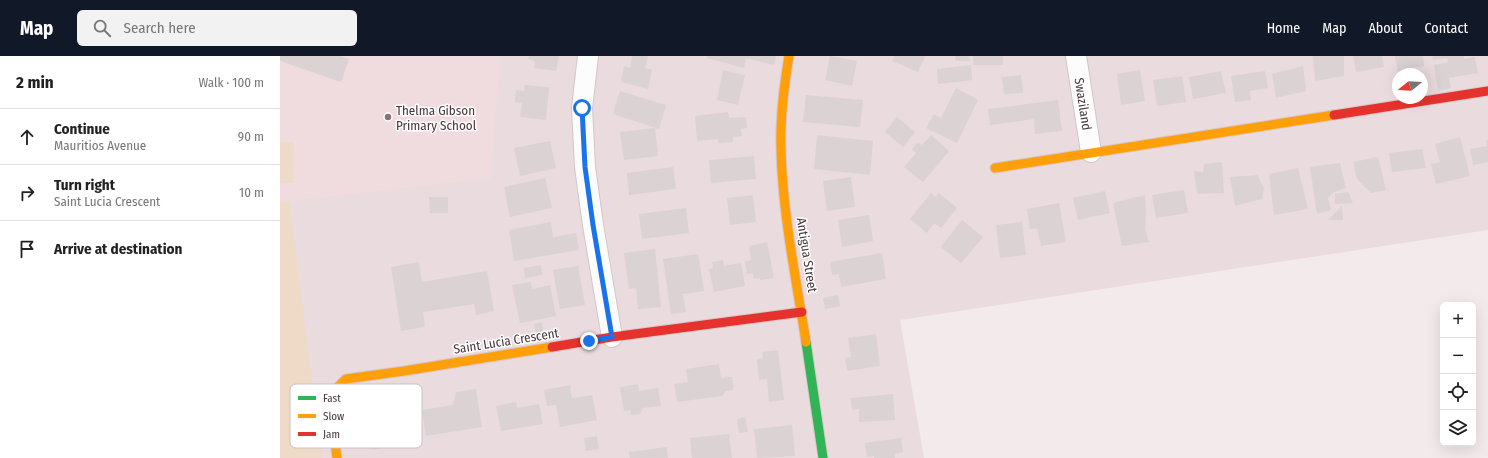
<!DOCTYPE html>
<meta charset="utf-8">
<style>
:root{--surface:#fff;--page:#f2f2f2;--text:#222;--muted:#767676;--line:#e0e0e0;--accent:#111827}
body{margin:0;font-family:"Fira Sans Condensed",sans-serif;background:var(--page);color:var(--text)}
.controls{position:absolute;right:12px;bottom:12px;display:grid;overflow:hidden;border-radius:6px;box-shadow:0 4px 16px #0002}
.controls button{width:36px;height:36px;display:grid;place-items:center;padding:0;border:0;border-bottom:1px solid var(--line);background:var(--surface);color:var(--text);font:20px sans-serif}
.compass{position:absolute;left:1112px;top:12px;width:36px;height:36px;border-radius:50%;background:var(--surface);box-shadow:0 4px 16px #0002;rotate:252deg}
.stop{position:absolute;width:12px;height:12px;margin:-9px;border:3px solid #1a73e8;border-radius:50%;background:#fff}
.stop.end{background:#1a73e8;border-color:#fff;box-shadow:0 1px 4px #0008}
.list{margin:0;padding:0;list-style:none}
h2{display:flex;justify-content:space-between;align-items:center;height:52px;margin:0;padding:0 16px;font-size:17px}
h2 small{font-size:13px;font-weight:400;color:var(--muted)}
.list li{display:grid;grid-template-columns:26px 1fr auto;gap:12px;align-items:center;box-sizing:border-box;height:56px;padding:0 16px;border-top:1px solid var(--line)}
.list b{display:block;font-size:15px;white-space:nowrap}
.list p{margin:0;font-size:13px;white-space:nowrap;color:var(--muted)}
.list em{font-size:13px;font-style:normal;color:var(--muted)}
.icon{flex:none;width:22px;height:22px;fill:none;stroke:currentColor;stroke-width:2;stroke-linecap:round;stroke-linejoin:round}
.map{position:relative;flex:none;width:1208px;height:402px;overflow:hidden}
header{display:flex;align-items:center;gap:24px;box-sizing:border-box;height:56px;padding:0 20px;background:var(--accent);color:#fff}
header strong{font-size:19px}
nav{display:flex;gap:22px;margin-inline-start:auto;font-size:14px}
.search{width:280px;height:36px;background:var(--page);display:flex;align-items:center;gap:10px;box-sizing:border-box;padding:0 14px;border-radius:6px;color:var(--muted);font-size:15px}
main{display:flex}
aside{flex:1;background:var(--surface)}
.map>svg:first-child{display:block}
.residential{fill:#eadbde;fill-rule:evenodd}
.education{fill:#f0dbdf}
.green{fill:#efdac8}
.building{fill:#dbd2d4}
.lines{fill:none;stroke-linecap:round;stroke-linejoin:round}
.street-casing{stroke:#d0c7c9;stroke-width:22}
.fast-casing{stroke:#d9c7ca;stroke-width:11}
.slow-casing{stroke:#d9c7ca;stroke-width:11}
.jam-casing{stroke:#d9c7ca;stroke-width:11}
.street{stroke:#fdfcfc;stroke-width:20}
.fast{stroke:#30b455;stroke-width:9}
.slow{stroke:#ff9f0a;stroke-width:9}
.jam{stroke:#e5322d;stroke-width:9}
.route{stroke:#1a73e8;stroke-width:5}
.poi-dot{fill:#847479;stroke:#fff;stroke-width:1.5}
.labels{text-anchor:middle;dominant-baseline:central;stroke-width:3;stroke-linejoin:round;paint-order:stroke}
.street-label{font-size:13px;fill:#48353b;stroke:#fff}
.poi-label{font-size:13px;fill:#48353b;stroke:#fff;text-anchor:start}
.key{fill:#fff;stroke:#c8c2c4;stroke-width:1}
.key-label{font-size:11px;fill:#48353b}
</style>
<header>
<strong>Map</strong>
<div class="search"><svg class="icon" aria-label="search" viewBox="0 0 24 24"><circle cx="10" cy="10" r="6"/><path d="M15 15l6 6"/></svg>Search here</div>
<nav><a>Home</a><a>Map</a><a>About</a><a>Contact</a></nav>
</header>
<main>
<aside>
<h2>2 min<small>Walk · 100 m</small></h2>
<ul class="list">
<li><svg class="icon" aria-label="ahead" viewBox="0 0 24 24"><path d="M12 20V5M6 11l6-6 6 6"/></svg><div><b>Continue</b><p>Mauritios Avenue</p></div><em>90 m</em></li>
<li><svg class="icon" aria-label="right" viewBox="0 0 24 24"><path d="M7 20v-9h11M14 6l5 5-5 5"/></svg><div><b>Turn right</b><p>Saint Lucia Crescent</p></div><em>10 m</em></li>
<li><svg class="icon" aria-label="arrive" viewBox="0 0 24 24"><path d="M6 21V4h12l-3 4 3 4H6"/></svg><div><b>Arrive at destination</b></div></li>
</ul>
</aside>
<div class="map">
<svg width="1208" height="402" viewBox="0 0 1208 402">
<rect width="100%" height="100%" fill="#f2eaeb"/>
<path class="residential" d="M0 0H1208V174L620 264 644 402H0ZM1118 18H1142V42H1118Z"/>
<polygon class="education" points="0,0 220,0 211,122 0,146"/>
<g class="green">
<polygon points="0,86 14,86 13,127 0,127"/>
<polygon points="9,145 42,402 0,402 0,146"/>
</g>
<g class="building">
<polygon points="0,0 59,0 69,3 61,26 0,5"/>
<polygon points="249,0 279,0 276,15 254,12 255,5 248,3"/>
<polygon points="352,0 368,0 365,12 372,14 368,33 341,26 344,10 350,12"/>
<polygon points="427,0 496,0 494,9 466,2 464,12 427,2"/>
<polygon points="550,0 577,5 572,30 545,24"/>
<polygon points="614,0 645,0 638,16 612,5"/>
<polygon points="675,0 689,0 690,5 676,5"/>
<rect x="693" y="0" width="30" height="9"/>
<polygon points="1033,0 1064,0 1064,20 1035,25"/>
<polygon points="1073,0 1102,0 1104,11 1076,16"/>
<polygon points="1115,0 1143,0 1144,10 1131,12 1132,18 1118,18"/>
<polygon points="1152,0 1184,0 1184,3 1195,1 1198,17 1169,22 1171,32 1158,35 1154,9 1168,6 1167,2 1153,4"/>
<polygon points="691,9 692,24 658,28 657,13"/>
<polygon points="1023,10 1026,35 996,42 992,18"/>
<polygon points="443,14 465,19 458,49 437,44"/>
<polygon points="860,14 865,45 841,49 837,18"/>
<polygon points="941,15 946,37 913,43 909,21"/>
<polygon points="985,15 988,32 970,35 971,44 955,46 951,20"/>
<polygon points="741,19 743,37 724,38 722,21"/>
<polygon points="902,20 906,46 877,50 873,24"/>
<polygon points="245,29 269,31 266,64 240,61 242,47 235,46 236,34 244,35"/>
<polygon points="676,32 698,44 677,87 646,72 654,58 661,62"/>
<polygon points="340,35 386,49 379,73 333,58"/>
<polygon points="526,39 583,44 580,71 523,66"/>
<polygon points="778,44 782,75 755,78 754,63 710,69 708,53"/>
<polygon points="448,56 449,62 466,61 467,72 461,73 462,80 453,81 453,86 438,87 438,83 417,85 415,60"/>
<polygon points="617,61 635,76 623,91 605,76"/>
<polygon points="375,72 378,100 344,104 340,76"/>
<polygon points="537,79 593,85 590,119 534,113"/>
<polygon points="651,79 669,95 643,126 624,111 636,97 632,93 638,86 642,89"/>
<polygon points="1180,81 1190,120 1156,128 1151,108 1160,106 1155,88"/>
<polygon points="1208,84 1208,106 1193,109 1190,93 1207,90 1206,85"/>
<polygon points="270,85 276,112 240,120 234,92"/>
<polygon points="1142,93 1146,112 1112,116 1109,97"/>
<polygon points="474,100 476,123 431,127 429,104"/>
<polygon points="1098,101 1106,134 1091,137 1077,123 1073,106"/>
<polygon points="942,106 944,137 917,138 914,115 923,116 924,108"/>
<polygon points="1060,107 1066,132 1054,136 1048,142 1051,154 1037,158 1030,111"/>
<polygon points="393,111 396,133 349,139 347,117"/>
<polygon points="1018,112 1028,153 994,159 989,118"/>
<polygon points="977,119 984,132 982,143 955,150 950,121"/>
<polygon points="571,121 575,151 547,155 543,125"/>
<polygon points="265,122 272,152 230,161 224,131"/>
<polygon points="904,134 908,157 876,162 872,139"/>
<polygon points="825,135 830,157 798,164 793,142"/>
<polygon points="1068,136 1073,147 1055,148 1055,138"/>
<polygon points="651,137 656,141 659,137 677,152 661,172 654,167 647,177 630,163"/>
<polygon points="473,139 476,166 450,169 447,142"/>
<polygon points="865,139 866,158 865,173 869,186 842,190 833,147"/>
<polygon points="149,141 168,141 168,157 150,157"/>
<polygon points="779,147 786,186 761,190 757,172 750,173 747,153"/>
<polygon points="1062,150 1063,164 1048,164"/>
<polygon points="406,152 409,177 362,183 359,158"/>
<polygon points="589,159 593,185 562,191 558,164"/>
<polygon points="682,164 703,181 681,207 661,191"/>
<polygon points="271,166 273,181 296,177 299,194 234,205 229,174"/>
<polygon points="742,166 746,199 720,202 716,169"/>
<polygon points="487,186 494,222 480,224 480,222 474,223 473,217 467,218 465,206 471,204 469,190"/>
<polygon points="375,193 381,251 358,253 356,232 349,233 344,197"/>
<polygon points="602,197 606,223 561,231 559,218 552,219 550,206"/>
<polygon points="418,198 424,235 403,238 406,256 391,258 383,203"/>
<polygon points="443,204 444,210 461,207 465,230 434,236 429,213 433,212 432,206"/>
<polygon points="139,206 142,226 207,215 214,255 196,259 194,248 143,256 145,271 121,275 111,211"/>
<polygon points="261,209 262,219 245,222 244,212"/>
<polygon points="298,210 305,249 280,253 273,214"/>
<polygon points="251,226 252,233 270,229 276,260 240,267 232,229"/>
<polygon points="558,239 560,250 545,253 543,242"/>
<polygon points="262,266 263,276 256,277 254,268"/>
<polygon points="596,278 600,310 567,315 565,302 571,301 568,282"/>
<polygon points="498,294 504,344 489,346 487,323 479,324 477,303 483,302 482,296"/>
<polygon points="439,308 441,322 452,321 454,334 446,335 442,340 397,346 394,328 408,326 406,313"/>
<polygon points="358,328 359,335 378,332 381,350 363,352 360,358 351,359 350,354 344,355 340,331"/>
<polygon points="290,329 292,342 312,339 317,364 280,371 276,349 267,350 264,334"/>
<polygon points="196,333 202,371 146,380 142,354 173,349 176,336"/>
<polygon points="613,338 615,364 579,366 579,353 572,354 571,342"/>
<polygon points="236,346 237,352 259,348 263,368 221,375 216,350"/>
<polygon points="114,351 121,388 93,394 86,356"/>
<polygon points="465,361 468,376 459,377 457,363"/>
<polygon points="512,369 515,400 477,402 474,373"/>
<polygon points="449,378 452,402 412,402 410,382"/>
<polygon points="317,380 319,393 306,395 304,382"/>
<polygon points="621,382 623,396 614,398 615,402 594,402 594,400 587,401 585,387"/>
<polygon points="387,391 388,402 350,402 349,396"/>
</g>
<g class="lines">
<defs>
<g id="street">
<polyline points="308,0 302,52 305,111 313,169 332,281"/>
<polyline points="796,0 811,96"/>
</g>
<polyline id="fast" points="526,286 543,402"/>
<g id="slow">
<path d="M509 0C504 30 500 60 501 91 502 155 516 222 526 286"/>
<polyline points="715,112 1054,59"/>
<polyline points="57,402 51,356 56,333 66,323 124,315 272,291"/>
</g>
<g id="jam">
<polyline points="1054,59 1208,35"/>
<polyline points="272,291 332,281 522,256"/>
</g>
</defs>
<use href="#street" class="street-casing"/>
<use href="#fast" class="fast-casing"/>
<use href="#slow" class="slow-casing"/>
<use href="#jam" class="jam-casing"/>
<use href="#street" class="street"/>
<use href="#fast" class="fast"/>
<use href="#slow" class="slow"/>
<use href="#jam" class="jam"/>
</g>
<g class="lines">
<polyline class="route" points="302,52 305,111 313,169 332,281 309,285"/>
</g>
<circle class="poi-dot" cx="108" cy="61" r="4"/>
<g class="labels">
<g class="street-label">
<text transform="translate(803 48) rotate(81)">Swaziland</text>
<text transform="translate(527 199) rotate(81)">Antigua Street</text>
<text transform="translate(226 285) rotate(-9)">Saint Lucia Crescent</text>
</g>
<g class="poi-label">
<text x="116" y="54">Thelma Gibson<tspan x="116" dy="15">Primary School</tspan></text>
</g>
</g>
<rect x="10" y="328" width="132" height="64" rx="6" class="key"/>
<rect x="18" y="340" width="18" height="4" fill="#30b455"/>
<rect x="18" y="358" width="18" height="4" fill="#ff9f0a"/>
<rect x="18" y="376" width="18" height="4" fill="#e5322d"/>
<g class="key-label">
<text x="43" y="346">Fast</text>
<text x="43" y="364">Slow</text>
<text x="43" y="382">Jam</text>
</g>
</svg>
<div class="controls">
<button>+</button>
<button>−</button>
<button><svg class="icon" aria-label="locate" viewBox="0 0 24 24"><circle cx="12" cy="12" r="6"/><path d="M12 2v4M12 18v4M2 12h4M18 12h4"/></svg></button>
<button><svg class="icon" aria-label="layers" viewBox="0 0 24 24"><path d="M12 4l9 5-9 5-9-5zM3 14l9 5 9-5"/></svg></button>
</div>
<svg class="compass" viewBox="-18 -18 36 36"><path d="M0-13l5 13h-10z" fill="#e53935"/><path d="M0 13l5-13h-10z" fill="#767676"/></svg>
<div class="stop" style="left:302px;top:52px"></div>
<div class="stop end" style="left:309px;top:285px"></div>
</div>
</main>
